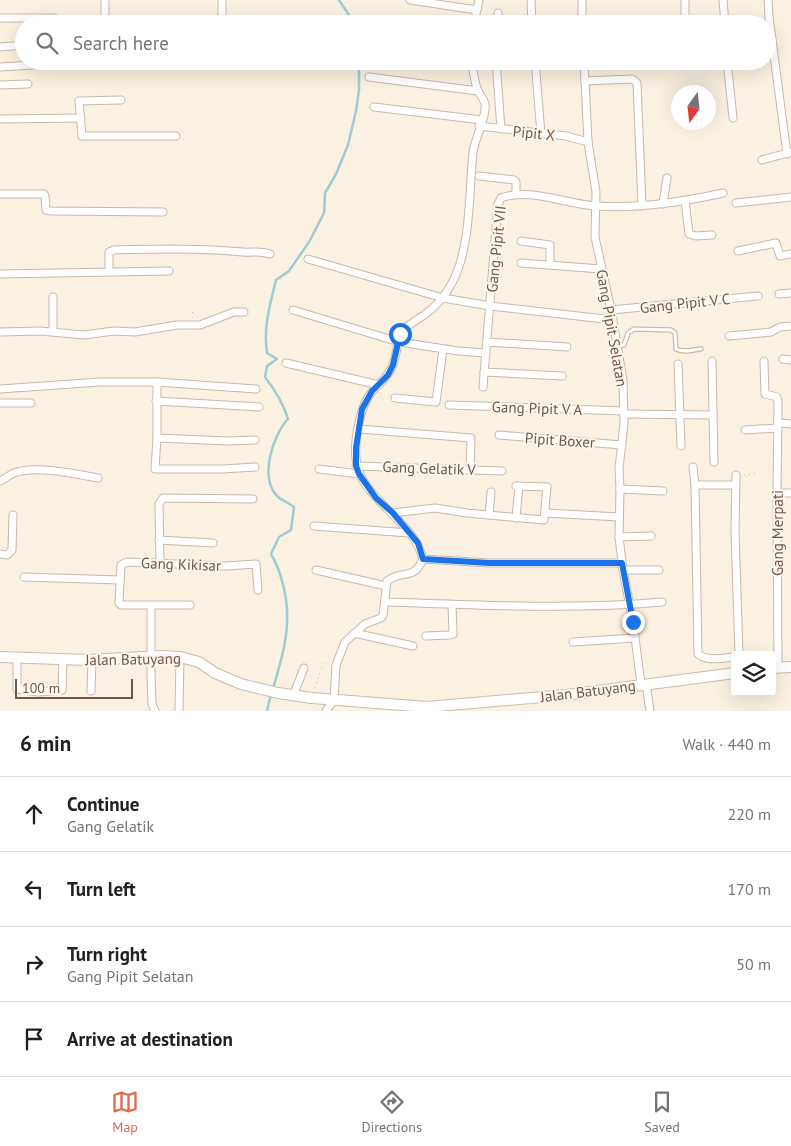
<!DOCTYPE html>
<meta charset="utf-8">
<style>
:root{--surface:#fff;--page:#f6f6f6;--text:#202124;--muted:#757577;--line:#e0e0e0;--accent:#dd6c4f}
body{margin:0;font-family:"PT Sans",sans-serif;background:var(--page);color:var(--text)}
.controls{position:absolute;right:15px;bottom:15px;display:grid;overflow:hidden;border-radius:5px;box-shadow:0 5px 20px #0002}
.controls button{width:45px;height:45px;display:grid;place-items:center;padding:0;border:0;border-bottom:1px solid var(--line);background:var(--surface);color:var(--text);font:25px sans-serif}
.compass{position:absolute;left:671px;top:85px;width:45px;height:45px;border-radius:50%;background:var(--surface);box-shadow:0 5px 20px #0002;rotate:195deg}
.scale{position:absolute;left:15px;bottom:12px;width:118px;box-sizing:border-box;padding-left:5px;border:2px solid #70574b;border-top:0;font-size:14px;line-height:18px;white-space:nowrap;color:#70574b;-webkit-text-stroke:4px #fef5e8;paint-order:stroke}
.stop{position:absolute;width:15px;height:15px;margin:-11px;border:4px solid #1a73e8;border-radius:50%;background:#fff}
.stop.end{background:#1a73e8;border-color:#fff;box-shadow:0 1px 5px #0008}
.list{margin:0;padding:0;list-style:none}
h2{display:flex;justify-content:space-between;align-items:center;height:65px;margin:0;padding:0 20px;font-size:21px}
h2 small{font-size:16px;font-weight:400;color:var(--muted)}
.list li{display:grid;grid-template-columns:32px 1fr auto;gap:15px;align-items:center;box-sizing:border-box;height:75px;padding:0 20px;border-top:1px solid var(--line)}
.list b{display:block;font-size:19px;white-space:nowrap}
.list p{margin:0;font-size:16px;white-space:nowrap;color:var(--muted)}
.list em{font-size:16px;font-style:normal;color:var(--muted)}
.icon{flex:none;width:28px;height:28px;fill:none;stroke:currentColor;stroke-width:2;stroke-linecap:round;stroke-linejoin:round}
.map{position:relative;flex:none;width:791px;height:711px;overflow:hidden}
.search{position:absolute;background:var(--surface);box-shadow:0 5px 20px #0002;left:15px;right:15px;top:15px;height:55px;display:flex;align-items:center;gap:12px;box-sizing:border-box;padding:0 18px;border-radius:28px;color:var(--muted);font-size:19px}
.sheet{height:365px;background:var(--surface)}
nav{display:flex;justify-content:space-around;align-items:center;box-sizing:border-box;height:70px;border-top:1px solid var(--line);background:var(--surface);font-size:14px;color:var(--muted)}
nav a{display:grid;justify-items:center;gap:2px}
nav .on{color:var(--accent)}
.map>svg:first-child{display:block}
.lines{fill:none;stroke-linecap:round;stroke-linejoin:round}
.stream{stroke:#9fccd3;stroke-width:2.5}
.lane-casing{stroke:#cab8aa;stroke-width:5.5}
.street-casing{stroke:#cab8aa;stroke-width:9}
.secondary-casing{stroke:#cfbaaa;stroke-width:12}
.path{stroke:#d2b29f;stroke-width:1;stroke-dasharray:1 4;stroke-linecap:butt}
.lane{stroke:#fff;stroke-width:3}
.street{stroke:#fff;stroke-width:7}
.secondary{stroke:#fff;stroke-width:10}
.route{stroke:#1a73e8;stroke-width:6}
.labels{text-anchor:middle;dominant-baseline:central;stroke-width:4;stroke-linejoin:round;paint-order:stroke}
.street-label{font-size:15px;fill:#70574b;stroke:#fef5e8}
</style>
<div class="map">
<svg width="791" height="711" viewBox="0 0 791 711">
<rect width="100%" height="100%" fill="#faf1e2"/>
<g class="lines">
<g class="stream">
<polyline points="339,0 355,24"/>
<path d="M273 689C279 667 287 643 287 621 288 599 282 573 271 554L279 537 291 530 294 507C289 503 281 500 277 496 259 477 273 435 288 419 283 402 275 390 265 377L267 366 277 359 267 353C263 327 270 305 276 280L289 271 309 242 324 213 325 193 336 174 348 145 356 111 359 90V61"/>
<polyline points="267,711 271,694"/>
</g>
<defs>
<path id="lane" d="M617 346 624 345 628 333 634 329 671 330 675 333 676 349C684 353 693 350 701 349"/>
<g id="street">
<polyline points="105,0 105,13"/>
<polyline points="410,0 477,10"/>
<polyline points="531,0 532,24"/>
<polyline points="685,0 685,20"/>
<polyline points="723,0 725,24"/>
<polyline points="768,0 769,17 787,154"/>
<polyline points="0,18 54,18"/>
<polyline points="222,24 222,0"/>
<polyline points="474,24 479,0"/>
<polyline points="497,24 498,13"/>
<polyline points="582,24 582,0"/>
<polyline points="0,47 24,45"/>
<polyline points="496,61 501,129"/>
<polyline points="535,61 541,134"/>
<polyline points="584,61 588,142 596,192 595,237 611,310 623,380 624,424 619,468 620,489 619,537 623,570 633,622 641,684"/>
<polyline points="727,61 733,118"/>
<polyline points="0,67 99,61"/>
<polyline points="369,77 478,91"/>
<polyline points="585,81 632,79 637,83 642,206"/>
<polyline points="0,85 28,84"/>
<polyline points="121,100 79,101 82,136 176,136"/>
<polyline points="374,107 482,120"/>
<polyline points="0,119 81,118"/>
<polyline points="479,126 566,136 588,142"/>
<polyline points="762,160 791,152"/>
<polyline points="479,176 514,180 516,182 516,194"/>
<polyline points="0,194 44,194 45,196 46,210 51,211 163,212"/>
<polyline points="685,201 689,234 696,236 712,235"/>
<polyline points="736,203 791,197"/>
<polyline points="663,204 667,178"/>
<polyline points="521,241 550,245 550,265"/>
<polyline points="738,251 776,243 780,256 791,254"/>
<polyline points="308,259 443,298 490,306 613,320"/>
<polyline points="521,263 601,269"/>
<path d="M109 272V252L114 250C157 249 200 248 243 252 254 253 258 250 270 254"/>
<polyline points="0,274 169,271"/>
<polyline points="779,294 791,293"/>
<polyline points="53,297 53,331"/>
<polyline points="293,310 399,342 458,351 486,353"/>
<polyline points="611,310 758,296"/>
<polyline points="0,332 40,331 84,335 114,331 135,332 177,325 200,325 234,312 244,312"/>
<polyline points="729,336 771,332 780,327 791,326"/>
<polyline points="487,342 567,347"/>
<polyline points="783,359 791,360"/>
<polyline points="712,361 714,462"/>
<polyline points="764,361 765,394 777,397 778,402 777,493 778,667"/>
<polyline points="286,363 379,385"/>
<polyline points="678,364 681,446"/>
<polyline points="484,372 562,376"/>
<polyline points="157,382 157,438 155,469 223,469 255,467"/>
<path d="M483 387 498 204 501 198C529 187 568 205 597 206 639 209 682 202 723 193"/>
<polyline points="0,389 100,382 157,382 256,389"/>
<polyline points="395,398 436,402 443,349"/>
<polyline points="156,401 259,407"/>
<polyline points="0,403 31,403"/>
<polyline points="449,405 624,411"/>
<polyline points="624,414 713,415"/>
<polyline points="779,423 791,424"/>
<polyline points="359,429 471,438 470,470"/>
<polyline points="745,430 778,428"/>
<polyline points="499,435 622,445"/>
<polyline points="157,438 229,441 255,440"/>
<polyline points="356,466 502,471"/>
<path d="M693 467 695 485 698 654C708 662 722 658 735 657"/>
<polyline points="319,469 359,474"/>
<polyline points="736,475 735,532 739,655"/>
<path d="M0 481C5 479 9 475 14 473 35 465 76 474 98 478"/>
<polyline points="695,485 735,485"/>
<polyline points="620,489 663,491"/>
<polyline points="777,493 791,493"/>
<polyline points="393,513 435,508 467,513 544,520 547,487 516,486"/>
<polyline points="545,513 619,517"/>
<polyline points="489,515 491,492"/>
<polyline points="516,518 519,486"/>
<polyline points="314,526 409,533"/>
<polyline points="619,537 651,536"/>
<polyline points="159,540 213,543"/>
<polyline points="0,554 7,555 12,550 13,515"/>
<polyline points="423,559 490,563 622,563"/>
<polyline points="160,563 159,504 163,498 253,499"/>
<polyline points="316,570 386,586"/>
<polyline points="623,570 659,570"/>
<polyline points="24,577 120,580"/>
<path d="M386 602C478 605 570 610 662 602"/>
<polyline points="190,605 121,605 119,603 121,565 127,562 226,566 256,564 258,590"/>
<polyline points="151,606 151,674 152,704 155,711"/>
<polyline points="354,633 413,646"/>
<polyline points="426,636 449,635 453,634 452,605"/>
<polyline points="573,642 635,638"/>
<polyline points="17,658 17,689 38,692 62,690 63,659"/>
<polyline points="646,684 650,711"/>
<polyline points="91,691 92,660"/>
<polyline points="293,696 304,668"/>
<polyline points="179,711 180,657"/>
<path d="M326 711 334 700 336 665 345 642 365 624 381 618 383 615 387 581C403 569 414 581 423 559 413 518 358 498 356 458 354 441 360 406 371 393 378 383 387 379 392 367 397 357 397 338 402 331 408 325 417 320 424 315 436 307 446 295 453 281 471 246 469 191 473 152 475 138 487 116 485 104 484 99 480 95 478 91 474 82 474 71 471 61"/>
</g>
<g id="secondary">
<polyline points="0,657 88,660 162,656 180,657 199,662 215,673 241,684 278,693 312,698 427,707 566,695 735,673"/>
<polyline points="772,668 791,667"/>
</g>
</defs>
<use href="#lane" class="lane-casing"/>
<use href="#street" class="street-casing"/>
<use href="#secondary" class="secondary-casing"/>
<g class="path">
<polyline points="192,318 193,309"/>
<polyline points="744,475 758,473"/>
<polyline points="315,688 323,663"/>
</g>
<use href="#lane" class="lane"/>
<use href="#street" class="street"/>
<use href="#secondary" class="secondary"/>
</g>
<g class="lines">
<polyline class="route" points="400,334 393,365 388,375 372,391 362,409 356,448 356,466 359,474 376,498 393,513 418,543 423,559 490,563 622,563 633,622"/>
</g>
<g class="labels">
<g class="street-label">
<text transform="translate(534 133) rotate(6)">Pipit X</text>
<text transform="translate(496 249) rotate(-84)">Gang Pipit VII</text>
<text transform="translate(685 303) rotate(-6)">Gang Pipit V C</text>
<text transform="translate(612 328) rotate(80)">Gang Pipit Selatan</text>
<text transform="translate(537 408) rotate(2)">Gang Pipit V A</text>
<text transform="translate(560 440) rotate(4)">Pipit Boxer</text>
<text transform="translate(429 468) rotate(2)">Gang Gelatik V</text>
<text transform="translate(777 533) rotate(-90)">Gang Merpati</text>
<text transform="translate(181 564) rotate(2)">Gang Kikisar</text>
<text transform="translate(133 659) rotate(-1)">Jalan Batuyang</text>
<text transform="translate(588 691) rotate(-7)">Jalan Batuyang</text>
</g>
</g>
</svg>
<div class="controls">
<button><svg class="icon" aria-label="layers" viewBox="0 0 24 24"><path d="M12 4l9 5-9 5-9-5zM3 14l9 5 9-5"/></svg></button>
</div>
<svg class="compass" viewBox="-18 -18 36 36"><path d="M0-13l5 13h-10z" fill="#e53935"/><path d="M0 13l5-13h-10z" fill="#757577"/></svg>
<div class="scale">100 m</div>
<div class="stop" style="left:400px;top:334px"></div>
<div class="stop end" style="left:633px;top:622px"></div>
<div class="search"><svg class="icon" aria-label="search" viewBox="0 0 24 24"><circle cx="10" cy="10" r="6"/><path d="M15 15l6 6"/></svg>Search here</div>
</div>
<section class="sheet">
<h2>6 min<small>Walk · 440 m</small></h2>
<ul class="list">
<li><svg class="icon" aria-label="ahead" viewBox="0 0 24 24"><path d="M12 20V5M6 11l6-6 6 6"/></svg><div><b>Continue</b><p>Gang Gelatik</p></div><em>220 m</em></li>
<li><svg class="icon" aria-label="left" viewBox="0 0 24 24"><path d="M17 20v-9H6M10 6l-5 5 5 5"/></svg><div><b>Turn left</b></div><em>170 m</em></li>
<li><svg class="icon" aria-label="right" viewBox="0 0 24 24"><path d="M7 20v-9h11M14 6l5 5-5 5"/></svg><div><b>Turn right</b><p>Gang Pipit Selatan</p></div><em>50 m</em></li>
<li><svg class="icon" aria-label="arrive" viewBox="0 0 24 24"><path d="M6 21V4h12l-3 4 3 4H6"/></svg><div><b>Arrive at destination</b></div></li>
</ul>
</section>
<nav>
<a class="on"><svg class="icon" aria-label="map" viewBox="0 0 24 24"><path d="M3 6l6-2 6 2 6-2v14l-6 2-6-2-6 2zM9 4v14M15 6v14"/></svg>Map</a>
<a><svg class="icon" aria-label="directions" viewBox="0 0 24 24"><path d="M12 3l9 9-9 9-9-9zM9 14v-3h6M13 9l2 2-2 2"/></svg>Directions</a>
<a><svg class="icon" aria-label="saved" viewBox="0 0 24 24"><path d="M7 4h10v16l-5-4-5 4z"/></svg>Saved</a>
</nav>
